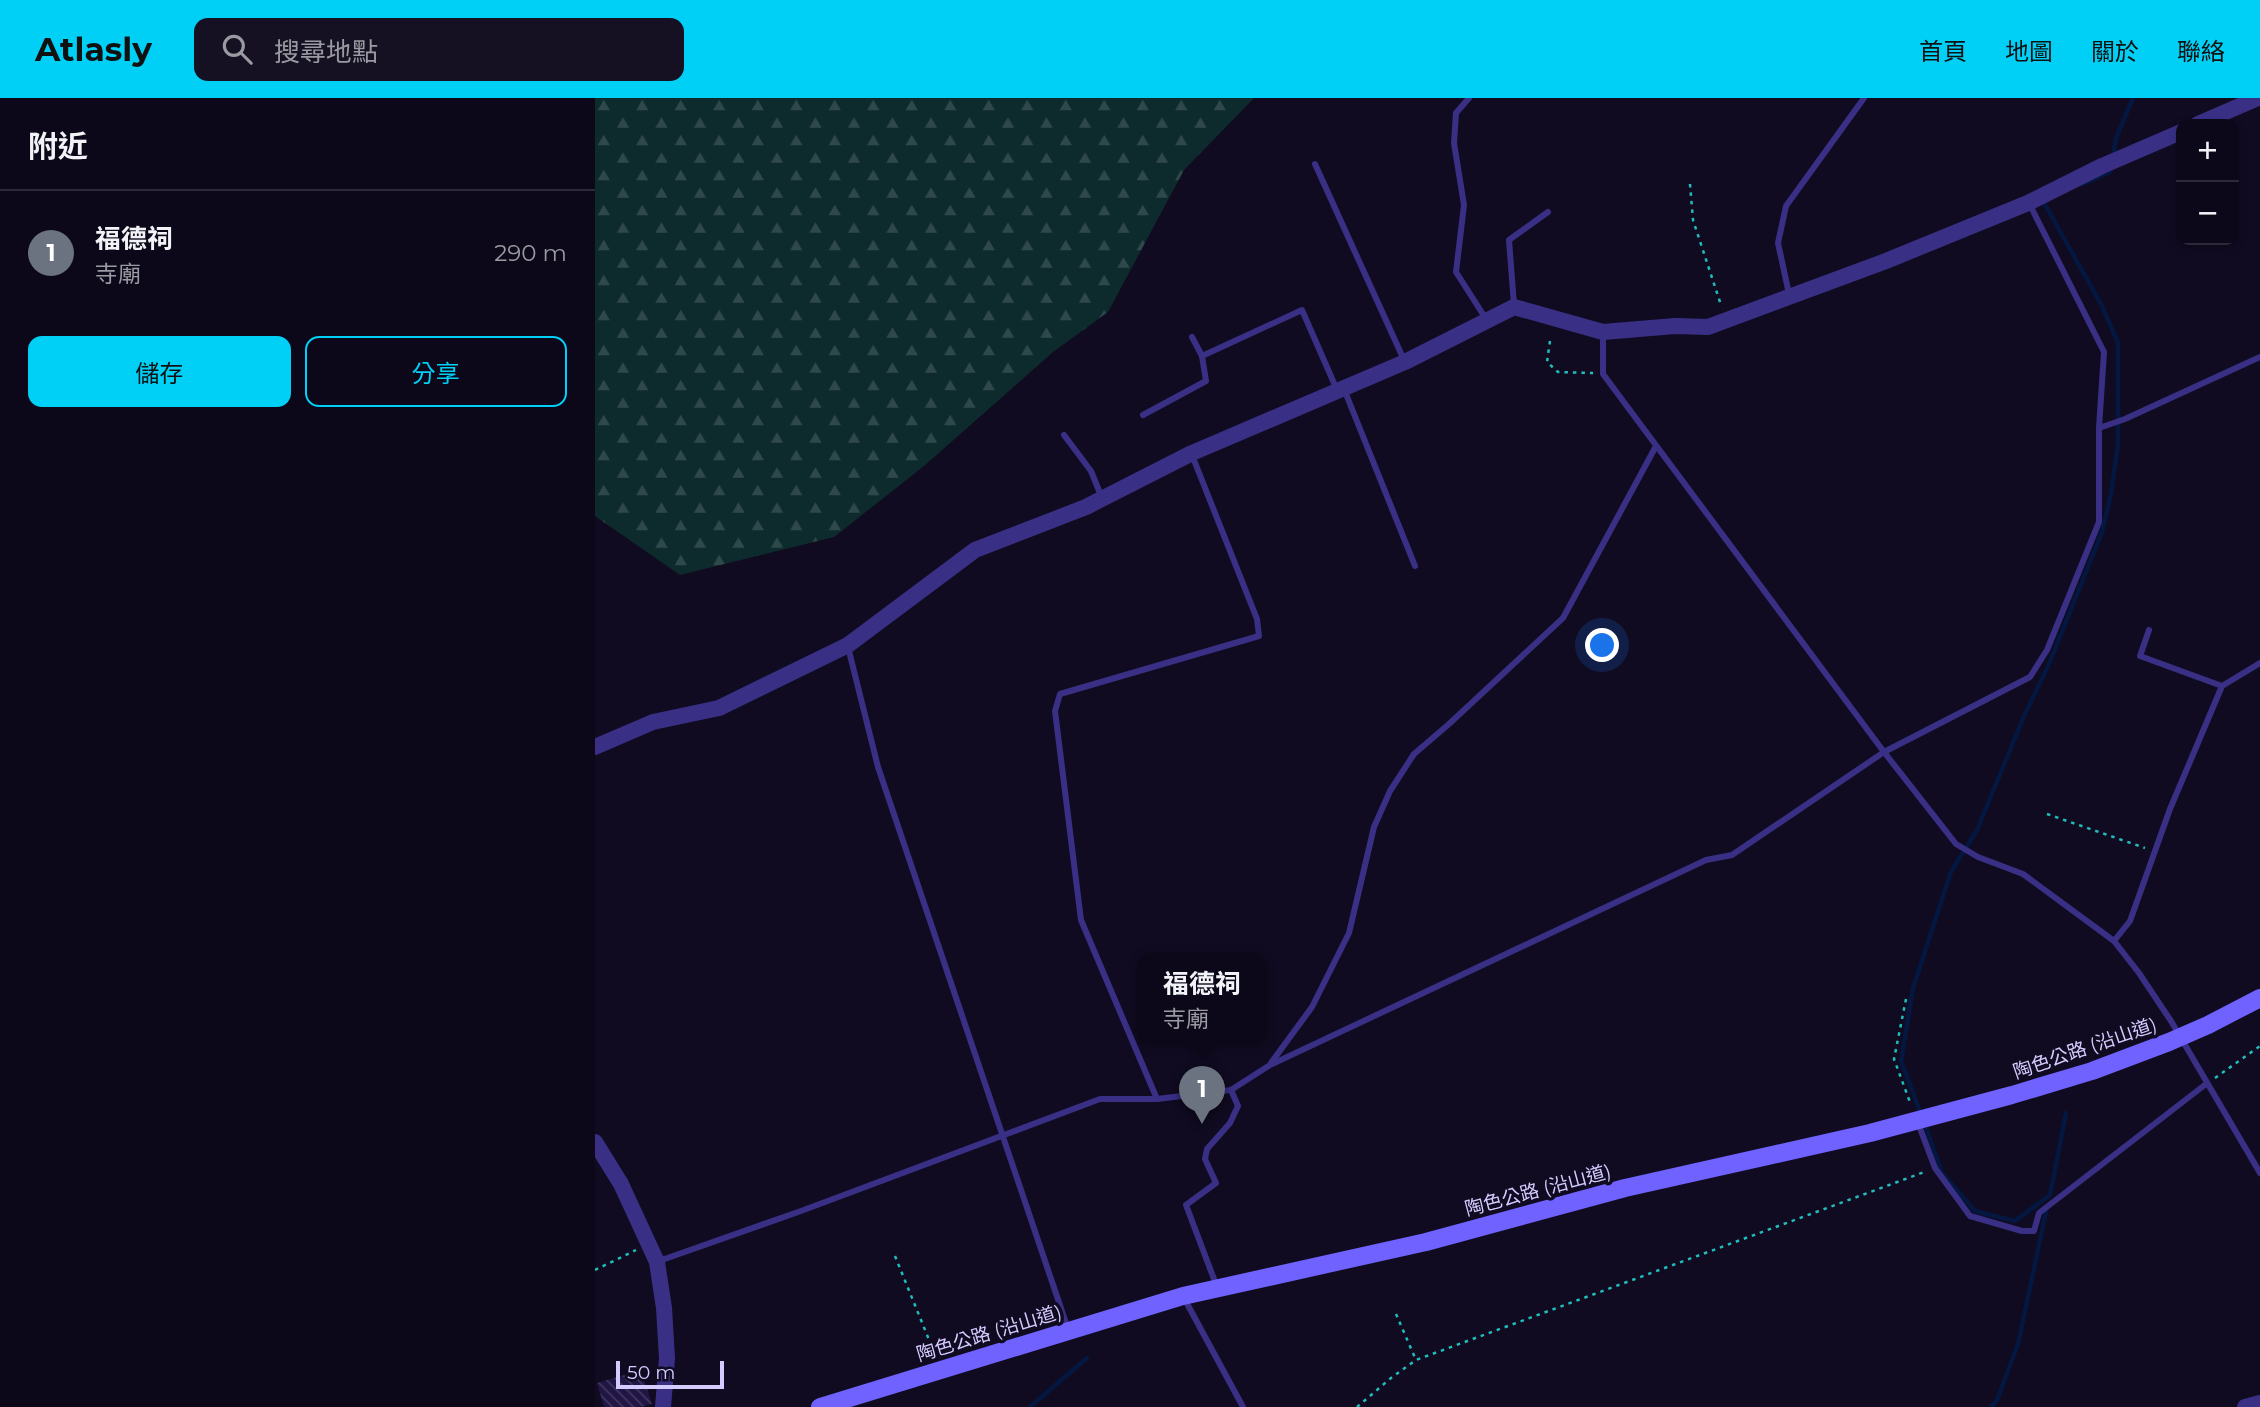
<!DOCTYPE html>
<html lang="zh-TW">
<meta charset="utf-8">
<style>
:root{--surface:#0c0819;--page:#151122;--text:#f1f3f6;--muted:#9a9aa2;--line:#2c2938;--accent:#00cff6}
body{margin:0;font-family:Montserrat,"Noto Sans TC",sans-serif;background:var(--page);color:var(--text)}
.controls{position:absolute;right:21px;top:21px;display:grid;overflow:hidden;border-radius:14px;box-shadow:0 4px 10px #0003}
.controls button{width:63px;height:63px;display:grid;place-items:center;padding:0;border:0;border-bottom:2px solid var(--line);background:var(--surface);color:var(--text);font:35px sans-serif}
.scale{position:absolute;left:21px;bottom:18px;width:108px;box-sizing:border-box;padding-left:7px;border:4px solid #d4cbff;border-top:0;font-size:19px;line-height:24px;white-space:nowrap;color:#d4cbff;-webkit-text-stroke:5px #100b21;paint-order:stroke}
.you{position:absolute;left:1008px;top:548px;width:24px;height:24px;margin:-18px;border:5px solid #fff;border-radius:50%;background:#1a73e8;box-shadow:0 0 0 10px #1a73e833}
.badge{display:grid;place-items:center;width:46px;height:46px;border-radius:50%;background:var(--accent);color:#fff;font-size:23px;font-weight:700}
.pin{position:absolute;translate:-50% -58px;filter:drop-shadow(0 2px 4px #0008)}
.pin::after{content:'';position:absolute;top:37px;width:24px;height:21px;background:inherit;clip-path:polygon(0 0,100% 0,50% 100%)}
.popup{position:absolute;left:542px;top:855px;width:130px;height:91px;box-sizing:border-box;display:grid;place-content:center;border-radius:14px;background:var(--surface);filter:drop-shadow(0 2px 5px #0005);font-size:23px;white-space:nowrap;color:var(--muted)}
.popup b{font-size:26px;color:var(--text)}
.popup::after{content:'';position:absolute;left:50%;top:100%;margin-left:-14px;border:14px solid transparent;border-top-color:var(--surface)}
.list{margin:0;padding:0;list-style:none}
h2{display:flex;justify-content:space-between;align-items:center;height:91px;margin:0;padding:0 28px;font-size:30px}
h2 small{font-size:23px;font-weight:400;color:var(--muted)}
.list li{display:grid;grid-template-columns:46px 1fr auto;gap:21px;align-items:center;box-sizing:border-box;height:126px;padding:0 28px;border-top:2px solid var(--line)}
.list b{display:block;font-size:26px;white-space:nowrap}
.list p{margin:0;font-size:23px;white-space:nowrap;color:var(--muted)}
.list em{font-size:23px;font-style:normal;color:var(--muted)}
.actions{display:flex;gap:14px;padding:21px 28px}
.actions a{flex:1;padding:16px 0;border:2px solid var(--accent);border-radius:14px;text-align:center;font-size:24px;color:var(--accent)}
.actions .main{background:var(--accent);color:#111}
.icon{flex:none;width:38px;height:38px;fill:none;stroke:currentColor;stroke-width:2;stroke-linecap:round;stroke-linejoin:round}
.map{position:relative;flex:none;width:1665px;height:1309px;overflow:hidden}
header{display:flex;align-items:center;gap:42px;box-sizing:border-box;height:98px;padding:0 35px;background:var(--accent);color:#111}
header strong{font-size:33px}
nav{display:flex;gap:38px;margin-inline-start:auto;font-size:24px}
.search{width:490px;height:63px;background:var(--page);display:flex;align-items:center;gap:18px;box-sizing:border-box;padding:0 24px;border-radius:14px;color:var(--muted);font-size:26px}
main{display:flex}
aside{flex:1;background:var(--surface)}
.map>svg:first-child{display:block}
.forest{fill:url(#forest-firs)}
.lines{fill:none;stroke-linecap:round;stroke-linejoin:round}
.stream{stroke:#041741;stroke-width:4.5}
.building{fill:url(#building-back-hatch)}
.path{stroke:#21bdbd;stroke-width:2.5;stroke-dasharray:3.5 5;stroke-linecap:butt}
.service{stroke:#393086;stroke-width:6}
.tertiary{stroke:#393086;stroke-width:16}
.secondary{stroke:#6f62ff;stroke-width:18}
.labels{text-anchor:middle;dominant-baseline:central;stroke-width:7;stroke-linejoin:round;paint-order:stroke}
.street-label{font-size:19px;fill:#d4cbff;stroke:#100b21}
</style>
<header>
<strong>Atlasly</strong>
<div class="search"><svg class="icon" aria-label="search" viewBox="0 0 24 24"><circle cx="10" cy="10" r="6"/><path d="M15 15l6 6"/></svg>搜尋地點</div>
<nav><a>首頁</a><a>地圖</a><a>關於</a><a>聯絡</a></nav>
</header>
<main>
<aside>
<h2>附近<small></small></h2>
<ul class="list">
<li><span class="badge" style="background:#6b7280">1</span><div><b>福德祠</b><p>寺廟</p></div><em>290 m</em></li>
</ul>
<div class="actions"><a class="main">儲存</a><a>分享</a></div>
</aside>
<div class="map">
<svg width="1665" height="1309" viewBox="0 0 1665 1309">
<defs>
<pattern id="forest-firs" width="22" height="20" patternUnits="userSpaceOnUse" patternTransform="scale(1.75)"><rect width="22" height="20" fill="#0d2b2c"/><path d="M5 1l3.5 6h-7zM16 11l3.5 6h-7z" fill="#2f484c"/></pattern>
<pattern id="building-back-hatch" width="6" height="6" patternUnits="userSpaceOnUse" patternTransform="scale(1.75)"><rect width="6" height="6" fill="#211544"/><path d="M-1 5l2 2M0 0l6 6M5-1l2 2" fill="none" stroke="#403660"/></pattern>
</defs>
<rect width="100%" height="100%" fill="#100b21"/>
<polygon class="forest" points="0,0 659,0 589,72 513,214 458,254 329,368 239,439 85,477 0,418"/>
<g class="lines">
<g class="stream">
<polyline points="1518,58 1521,40 1538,0"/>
<polyline points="1488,86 1515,74 1516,70"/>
<polyline points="1326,1016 1306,963 1318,890 1356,774 1382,732 1429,618 1454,566 1507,434 1516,396 1523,346 1523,245 1507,208 1448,103 1451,102"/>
<polyline points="1329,1024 1347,1075 1380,1113 1420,1123 1455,1097"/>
<polyline points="1455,1097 1471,1015"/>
<polyline points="435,1309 492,1260"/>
<polyline points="1396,1309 1402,1302 1423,1246 1452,1109"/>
</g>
</g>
<polygon class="building" points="46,1272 57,1306 46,1309 9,1309 2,1285"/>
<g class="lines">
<g class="path">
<polyline points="1095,86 1098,122 1126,207"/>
<polyline points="955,243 952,264 963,274 998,275"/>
<polyline points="1452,716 1550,750"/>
<polyline points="1311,901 1299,961 1316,1007"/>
<polyline points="1620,980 1665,948"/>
<polyline points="300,1158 341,1259"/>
<polyline points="0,1172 41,1152"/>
<polyline points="801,1216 821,1262"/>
<polyline points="762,1309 796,1280 821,1262 1332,1073"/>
</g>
<g class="service">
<polyline points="874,0 861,15 859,45 869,107 861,174 891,221"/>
<polyline points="720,66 809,262"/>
<polyline points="1194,196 1183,145 1191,108 1269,0"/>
<polyline points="919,207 914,142 953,114"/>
<polyline points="1008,234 1008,276 1289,654 1361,746 1383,759 1428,776 1519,843 1544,875 1576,923 1665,1075"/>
<polyline points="597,239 607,258"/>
<polyline points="749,291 820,468"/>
<polyline points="548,317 611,283 607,258 707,212 742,292"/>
<polyline points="1504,330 1530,321 1665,259"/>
<polyline points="469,337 496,373 507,400"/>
<polyline points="1554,532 1545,558 1627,588"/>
<polyline points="253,549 283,669 473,1231"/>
<polyline points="1519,843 1535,823 1575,711 1627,588 1665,565"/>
<polyline points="676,965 717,909 754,835 779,729 795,693 819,656 854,626 968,520 1061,348"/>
<polyline points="562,1001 486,822 460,613 465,596 664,538 662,521 597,357"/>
<polyline points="1323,1025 1340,1070 1375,1118 1427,1133 1439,1133 1444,1115 1611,986"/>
<polyline points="64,1163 206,1113 505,1001 562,1001 636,992 675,967 1111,762 1137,757 1289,654 1435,579 1452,552 1504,424 1504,330 1509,254 1435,107"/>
<polyline points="622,1189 591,1107 621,1085 610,1061 612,1051 635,1025 643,1008 636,992"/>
<polyline points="589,1200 648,1309"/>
</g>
<g class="tertiary">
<polyline points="1603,26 1663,0"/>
<polyline points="0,649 58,624 124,610 253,547 380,452 491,409 597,355 810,264 919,209 1008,234 1080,228 1113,229 1291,163 1433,105 1507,68 1586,34"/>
<polyline points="0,1044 26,1086 62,1164 69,1210 72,1260 68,1309"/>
<polyline points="1650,1309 1665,1305"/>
</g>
<polyline class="secondary" points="225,1309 588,1198 831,1144 1030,1090 1275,1035 1417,997 1497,973 1574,944 1613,927 1665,900"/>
</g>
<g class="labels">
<g class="street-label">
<text transform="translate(1490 950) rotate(-19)">陶色公路 (沿山道)</text>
<text transform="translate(943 1092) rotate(-15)">陶色公路 (沿山道)</text>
<text transform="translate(394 1235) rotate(-17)">陶色公路 (沿山道)</text>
</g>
</g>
</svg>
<div class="controls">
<button>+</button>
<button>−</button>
</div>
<div class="scale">50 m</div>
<div class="you"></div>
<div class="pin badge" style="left:607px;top:1026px;background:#6b7280">1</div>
<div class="popup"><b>福德祠</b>寺廟</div>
</div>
</main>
